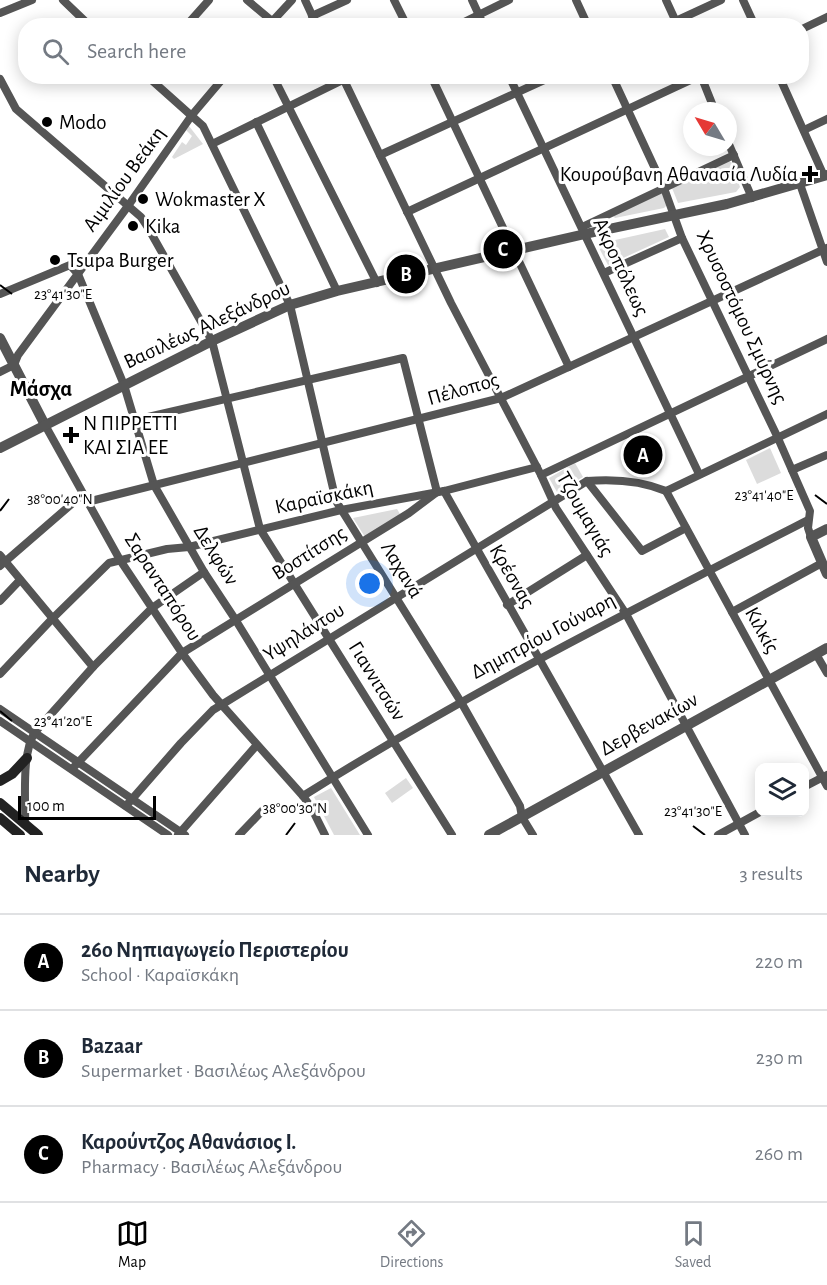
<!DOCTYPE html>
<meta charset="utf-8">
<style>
:root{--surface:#fff;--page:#f6f6f7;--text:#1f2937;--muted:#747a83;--line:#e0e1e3;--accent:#000}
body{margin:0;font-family:"Alegreya Sans",sans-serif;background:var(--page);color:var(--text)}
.controls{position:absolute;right:18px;bottom:18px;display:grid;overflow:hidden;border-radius:12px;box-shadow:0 3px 15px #0003}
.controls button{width:54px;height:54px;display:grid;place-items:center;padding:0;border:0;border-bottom:2px solid var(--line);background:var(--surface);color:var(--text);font:30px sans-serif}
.compass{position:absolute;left:683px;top:102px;width:54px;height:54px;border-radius:50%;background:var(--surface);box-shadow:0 3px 15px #0003;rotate:308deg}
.scale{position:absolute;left:18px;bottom:15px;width:138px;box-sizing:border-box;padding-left:6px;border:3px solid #000;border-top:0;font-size:16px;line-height:21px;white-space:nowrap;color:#000;-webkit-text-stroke:4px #fff;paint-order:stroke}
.you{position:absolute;left:370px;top:584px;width:21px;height:21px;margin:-15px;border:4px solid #fff;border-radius:50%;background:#1a73e8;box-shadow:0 0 0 9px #1a73e833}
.badge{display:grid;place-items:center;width:39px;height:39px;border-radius:50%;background:var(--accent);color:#fff;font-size:20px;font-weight:700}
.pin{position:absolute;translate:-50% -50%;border:3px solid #fff;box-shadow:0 2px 6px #0006}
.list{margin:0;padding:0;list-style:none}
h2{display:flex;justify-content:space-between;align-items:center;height:78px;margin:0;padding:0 24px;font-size:26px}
h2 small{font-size:20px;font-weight:400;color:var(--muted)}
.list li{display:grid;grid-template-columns:39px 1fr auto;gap:18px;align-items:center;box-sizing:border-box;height:96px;padding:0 24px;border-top:2px solid var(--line)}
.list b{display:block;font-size:22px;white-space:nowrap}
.list p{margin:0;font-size:20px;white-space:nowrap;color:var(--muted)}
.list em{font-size:20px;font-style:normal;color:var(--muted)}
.icon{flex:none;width:33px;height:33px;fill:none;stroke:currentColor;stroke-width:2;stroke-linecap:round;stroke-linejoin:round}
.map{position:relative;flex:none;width:827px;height:835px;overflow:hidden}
.search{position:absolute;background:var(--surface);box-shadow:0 3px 15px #0003;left:18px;right:18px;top:18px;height:66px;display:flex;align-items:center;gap:15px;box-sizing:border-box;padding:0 21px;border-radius:24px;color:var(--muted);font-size:22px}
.sheet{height:366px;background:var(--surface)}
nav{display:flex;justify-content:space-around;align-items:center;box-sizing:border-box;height:84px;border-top:2px solid var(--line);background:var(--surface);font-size:16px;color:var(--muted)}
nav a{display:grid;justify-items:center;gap:3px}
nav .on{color:var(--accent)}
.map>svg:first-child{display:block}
.green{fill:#dcdcdc}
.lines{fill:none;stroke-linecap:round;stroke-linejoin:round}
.minor{stroke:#555;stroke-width:8}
.tertiary{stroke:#555;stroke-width:10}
.secondary{stroke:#222;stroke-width:10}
.ticks{fill:none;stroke:#000;stroke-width:2}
.poi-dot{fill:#000;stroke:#fff;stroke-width:2}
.labels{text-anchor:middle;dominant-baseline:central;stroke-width:6;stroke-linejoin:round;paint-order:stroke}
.poi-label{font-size:21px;fill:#000;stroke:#fff;text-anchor:start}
.street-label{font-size:21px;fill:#000;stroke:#fff}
.neighbourhood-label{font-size:22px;font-weight:bold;fill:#000;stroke:#fff}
.ticks-label{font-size:15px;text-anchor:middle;fill:#000;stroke:#fff;stroke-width:6;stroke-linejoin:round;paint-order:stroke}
</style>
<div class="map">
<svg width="827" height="835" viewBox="0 0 827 835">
<rect width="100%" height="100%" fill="#fff"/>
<g class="green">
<polygon points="189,126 203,144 174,159 172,157 182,142 186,145 192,136 186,130"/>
<polygon points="728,160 732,163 740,187 736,192 678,203 672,188"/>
<polygon points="659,194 662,194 667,205 664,208 615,218 613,216"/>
<polygon points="665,229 669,237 608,265 597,244"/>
<polygon points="770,448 781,473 757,484 746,460"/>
<polygon points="575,463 583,477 557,492 549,478"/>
<polygon points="397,509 400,514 365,537 353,518"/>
<polygon points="406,778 413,788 392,803 385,793"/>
<polygon points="331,788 360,835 334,835 314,797"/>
</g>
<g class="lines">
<g class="minor">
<polyline points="63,0 90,26"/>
<polyline points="247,0 272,21"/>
<polyline points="305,0 317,26"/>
<polyline points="394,0 407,26"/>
<polyline points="472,0 484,26"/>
<polyline points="576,0 588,26"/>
<polyline points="666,0 677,24"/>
<polyline points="743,0 755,26"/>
<polyline points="0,13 32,0"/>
<polyline points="312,16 347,0"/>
<polyline points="186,26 209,0"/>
<polyline points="268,26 292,0"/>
<polyline points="456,26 509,0"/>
<polyline points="665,26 721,0"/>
<polyline points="802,29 827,17"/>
<polyline points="147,76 203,126 290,305 336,501 461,702 520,806 522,817 533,835"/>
<polyline points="273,76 377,283"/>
<polyline points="342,76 451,303 541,475 556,508 626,614 745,835"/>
<polyline points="431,76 569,367"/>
<polyline points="509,76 699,474"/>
<polyline points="612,76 664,188 682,238 777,436 810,511 808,528 811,537"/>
<polyline points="701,76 715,111"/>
<polyline points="779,76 824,176"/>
<polyline points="0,79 16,109 141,217 147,226 212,341 260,529 452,835"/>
<polyline points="256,122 337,291"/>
<polyline points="804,130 827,119"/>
<polyline points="728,142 752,198"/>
<polyline points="212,144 351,76"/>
<polyline points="380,155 553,76"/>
<polyline points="800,184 827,262"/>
<polyline points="407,212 699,76"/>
<polyline points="582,227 734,155"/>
<polyline points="604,273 682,238"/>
<polyline points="0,294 70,265 78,274 124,385 154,485 204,572 235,619 368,835"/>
<polyline points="0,372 14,365 18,355 128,206 192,115 225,76"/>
<polyline points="45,425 120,560 182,653 213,695 303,796 311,807 325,835"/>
<polyline points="792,470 827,455"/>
<polyline points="541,475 827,339"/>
<polyline points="587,481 642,551 686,528"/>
<polyline points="444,491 639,835"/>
<polyline points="666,491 827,786"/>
<polyline points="87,502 501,398 827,248"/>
<polyline points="0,555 93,667"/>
<polyline points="0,566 82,495"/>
<polyline points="0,601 20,580"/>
<polyline points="507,605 587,555"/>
<polyline points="732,612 822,563"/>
<polyline points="816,654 827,673"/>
<polyline points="0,674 52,619 109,563 167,549 189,547 341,510 444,491 537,467"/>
<polyline points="0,709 185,835"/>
<polyline points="0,721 168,835"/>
<polyline points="72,769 182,653 409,513 437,492 403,358 135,420"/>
<polyline points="804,787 827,775"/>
<path d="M303 796C465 694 637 607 808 520"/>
<path d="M126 806 181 743 213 710 587 481C612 479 642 481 666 491L827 414"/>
<path d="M25 824C26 798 21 754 35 732L93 667 152 608 204 572"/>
<polyline points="178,835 256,746"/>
<polyline points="239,835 263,810"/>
<polyline points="718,835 760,812"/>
</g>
<g class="tertiary">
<polyline points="0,338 45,425"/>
<polyline points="0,448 212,341 290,305 337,291 585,234 727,204 827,175"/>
<polyline points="827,529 811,537 827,574"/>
<polyline points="489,835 827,648"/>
</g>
<g class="secondary">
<polyline points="0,781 12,774 27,758"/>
<polyline points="0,803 38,835"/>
<polyline points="0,818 20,835"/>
</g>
</g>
<path class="ticks" d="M0 285 12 294M815 495 827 504M0 511 9 499M0 711 12 721M693 826 705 835M286 835 295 823"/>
<g class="poi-dot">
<circle cx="47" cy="122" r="6"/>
<path d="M807 165h6v6h6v6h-6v6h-6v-6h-6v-6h6z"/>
<circle cx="143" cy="199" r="6"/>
<circle cx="133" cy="226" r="6"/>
<circle cx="55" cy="260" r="6"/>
<path d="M68 426h6v6h6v6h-6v6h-6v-6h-6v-6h6z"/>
</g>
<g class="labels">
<g class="poi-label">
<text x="59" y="122">Modo</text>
<text x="798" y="174" text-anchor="end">Κουρούβανη Αθανασία Λυδία</text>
<text x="155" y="199">Wokmaster X</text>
<text x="145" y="226">Kika</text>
<text x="67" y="260">Tsupa Burger</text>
<text x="83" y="423">Ν ΠΙΡΡΕΤΤΙ<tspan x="83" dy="24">ΚΑΙ ΣΙΑ ΕΕ</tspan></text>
</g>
<g class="street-label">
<text transform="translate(124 179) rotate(-54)">Αιμιλίου Βεάκη</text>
<text transform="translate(621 267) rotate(65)">Ακροπόλεως</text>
<text transform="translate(742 317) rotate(65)">Χρυσοστόμου Σμύρνης</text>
<text transform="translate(207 325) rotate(-25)">Βασιλέως Αλεξάνδρου</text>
<text transform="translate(463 389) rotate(-16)">Πέλοπος</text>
<text transform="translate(324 497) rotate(-12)">Καραϊσκάκη</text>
<text transform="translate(585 514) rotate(60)">Τζουμαγιάς</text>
<text transform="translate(309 553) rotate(-32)">Βοστίτσης</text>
<text transform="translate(216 555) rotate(58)">Δελφών</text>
<text transform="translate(402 570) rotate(59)">Λαχανά</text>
<text transform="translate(512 576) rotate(60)">Κρέσνας</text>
<text transform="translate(163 587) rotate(57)">Σαρανταπόρου</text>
<text transform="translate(762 630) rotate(61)">Κιλκίς</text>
<text transform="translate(304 632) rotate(-32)">Υψηλάντου</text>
<text transform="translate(543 636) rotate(-28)">Δημητρίου Γούναρη</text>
<text transform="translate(377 681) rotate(58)">Γιαννιτσών</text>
<text transform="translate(649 724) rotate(-29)">Δερβενακίων</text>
</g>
<g class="neighbourhood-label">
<text x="41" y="389">Μάσχα</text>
</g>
</g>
<g class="ticks-label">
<text x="63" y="299">23°41'30"E</text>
<text x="764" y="500">23°41'40"E</text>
<text x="60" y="504">38°00'40"N</text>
<text x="63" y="726">23°41'20"E</text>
<text x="295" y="813">38°00'30"N</text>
<text x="693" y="816">23°41'30"E</text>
</g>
</svg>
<div class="controls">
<button><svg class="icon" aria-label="layers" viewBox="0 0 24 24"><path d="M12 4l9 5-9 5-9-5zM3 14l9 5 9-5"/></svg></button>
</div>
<svg class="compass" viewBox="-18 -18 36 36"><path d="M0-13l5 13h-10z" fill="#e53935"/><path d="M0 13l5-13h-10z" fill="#747a83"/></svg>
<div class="scale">100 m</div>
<div class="you"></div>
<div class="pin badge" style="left:643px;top:455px">A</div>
<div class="pin badge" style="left:406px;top:274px">B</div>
<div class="pin badge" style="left:503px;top:249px">C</div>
<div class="search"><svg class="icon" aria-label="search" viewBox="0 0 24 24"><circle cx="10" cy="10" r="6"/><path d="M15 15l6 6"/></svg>Search here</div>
</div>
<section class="sheet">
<h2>Nearby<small>3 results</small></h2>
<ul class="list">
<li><span class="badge">A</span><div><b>26ο Νηπιαγωγείο Περιστερίου</b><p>School · Καραϊσκάκη</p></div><em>220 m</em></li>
<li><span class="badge">B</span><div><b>Bazaar</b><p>Supermarket · Βασιλέως Αλεξάνδρου</p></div><em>230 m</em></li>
<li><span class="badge">C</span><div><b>Καρούντζος Αθανάσιος Ι.</b><p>Pharmacy · Βασιλέως Αλεξάνδρου</p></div><em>260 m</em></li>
</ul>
</section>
<nav>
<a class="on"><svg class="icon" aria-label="map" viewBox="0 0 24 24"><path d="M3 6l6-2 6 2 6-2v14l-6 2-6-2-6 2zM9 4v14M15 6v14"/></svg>Map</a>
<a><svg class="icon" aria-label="directions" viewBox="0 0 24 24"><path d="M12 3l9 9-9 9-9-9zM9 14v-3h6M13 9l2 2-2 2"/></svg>Directions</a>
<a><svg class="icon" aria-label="saved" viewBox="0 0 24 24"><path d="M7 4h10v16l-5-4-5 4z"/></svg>Saved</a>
</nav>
